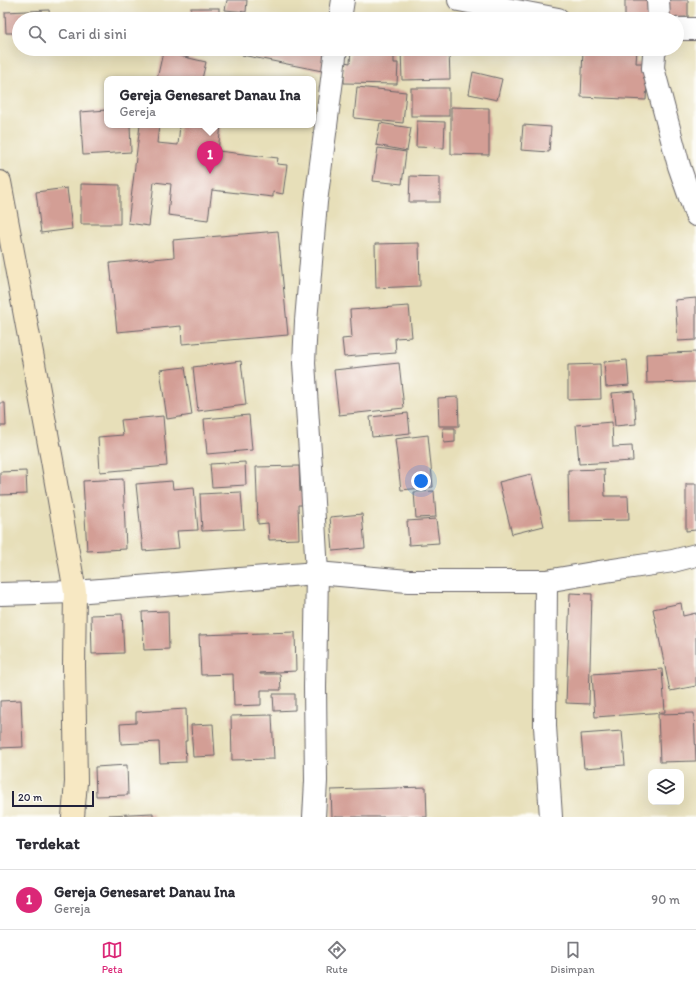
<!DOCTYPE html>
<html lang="id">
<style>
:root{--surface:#fff;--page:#f2f2f3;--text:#2b2b33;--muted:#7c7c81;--line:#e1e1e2;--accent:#db2777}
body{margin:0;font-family:Itim,sans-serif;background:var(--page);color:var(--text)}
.controls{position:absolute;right:12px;bottom:12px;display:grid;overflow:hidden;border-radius:8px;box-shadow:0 4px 16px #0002}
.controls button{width:36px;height:36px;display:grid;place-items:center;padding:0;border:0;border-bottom:1px solid var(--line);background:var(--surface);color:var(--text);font:20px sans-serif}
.scale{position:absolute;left:12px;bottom:10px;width:82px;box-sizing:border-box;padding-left:4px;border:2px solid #22223b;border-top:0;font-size:11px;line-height:14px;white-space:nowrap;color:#22223b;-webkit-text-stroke:3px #fdfcf7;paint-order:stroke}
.you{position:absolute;left:421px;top:481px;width:14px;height:14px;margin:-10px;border:3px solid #fff;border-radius:50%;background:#1a73e8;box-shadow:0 0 0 6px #1a73e833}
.badge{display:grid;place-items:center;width:26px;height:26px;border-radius:50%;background:var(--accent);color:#fff;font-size:13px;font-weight:700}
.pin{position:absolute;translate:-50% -33px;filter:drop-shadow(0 1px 2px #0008)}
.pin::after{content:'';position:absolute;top:21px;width:14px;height:12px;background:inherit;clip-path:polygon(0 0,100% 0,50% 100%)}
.popup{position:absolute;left:104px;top:76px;width:212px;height:52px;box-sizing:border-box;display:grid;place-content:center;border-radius:8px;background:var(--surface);filter:drop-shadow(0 1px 3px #0005);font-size:13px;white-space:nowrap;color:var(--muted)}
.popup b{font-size:15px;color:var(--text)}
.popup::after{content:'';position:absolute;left:50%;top:100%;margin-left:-8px;border:8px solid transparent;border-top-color:var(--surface)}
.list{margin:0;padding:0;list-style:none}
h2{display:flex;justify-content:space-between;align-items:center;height:52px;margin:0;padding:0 16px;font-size:17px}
h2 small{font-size:13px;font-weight:400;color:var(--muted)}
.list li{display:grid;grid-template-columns:26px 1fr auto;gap:12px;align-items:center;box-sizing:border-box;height:60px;padding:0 16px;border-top:1px solid var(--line)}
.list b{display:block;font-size:15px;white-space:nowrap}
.list p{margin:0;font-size:13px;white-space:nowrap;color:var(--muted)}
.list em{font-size:13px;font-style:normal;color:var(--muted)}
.icon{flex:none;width:22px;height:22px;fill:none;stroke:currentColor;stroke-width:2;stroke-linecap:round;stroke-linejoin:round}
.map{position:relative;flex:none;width:696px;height:817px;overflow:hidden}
.search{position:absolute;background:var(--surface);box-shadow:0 4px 16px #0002;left:12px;right:12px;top:12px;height:44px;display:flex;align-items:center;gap:10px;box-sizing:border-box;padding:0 14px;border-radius:22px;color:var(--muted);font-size:15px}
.sheet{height:112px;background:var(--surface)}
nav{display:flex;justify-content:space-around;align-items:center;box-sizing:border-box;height:56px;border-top:1px solid var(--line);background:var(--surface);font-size:11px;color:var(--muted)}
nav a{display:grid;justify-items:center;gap:2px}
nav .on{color:var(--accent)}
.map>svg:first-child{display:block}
.building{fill:#d39e95}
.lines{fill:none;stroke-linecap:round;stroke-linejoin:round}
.street-casing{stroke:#676467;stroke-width:24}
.secondary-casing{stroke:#676467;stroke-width:24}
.street{stroke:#fff;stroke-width:22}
.secondary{stroke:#f7e8c3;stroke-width:22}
</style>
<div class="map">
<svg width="696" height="817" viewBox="0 0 696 817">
<rect width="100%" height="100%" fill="#fdfcf7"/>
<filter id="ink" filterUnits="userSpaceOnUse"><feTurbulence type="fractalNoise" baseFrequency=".025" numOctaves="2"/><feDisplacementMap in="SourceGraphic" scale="8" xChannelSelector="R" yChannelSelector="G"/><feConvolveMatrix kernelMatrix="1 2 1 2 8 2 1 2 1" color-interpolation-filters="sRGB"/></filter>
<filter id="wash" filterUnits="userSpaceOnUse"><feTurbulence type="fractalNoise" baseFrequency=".012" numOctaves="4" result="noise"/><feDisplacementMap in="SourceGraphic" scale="16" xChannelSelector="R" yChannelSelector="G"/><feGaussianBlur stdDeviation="0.9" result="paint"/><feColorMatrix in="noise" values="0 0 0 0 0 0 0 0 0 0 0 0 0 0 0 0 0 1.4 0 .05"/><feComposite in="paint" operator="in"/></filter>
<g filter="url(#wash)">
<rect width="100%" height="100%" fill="#e7dfb9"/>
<g id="blocks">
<g class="building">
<polygon points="227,0 247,0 246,12 225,10"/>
<rect x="625" y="0" width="26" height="19"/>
<polygon points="662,0 688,0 688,17 663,18"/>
<rect x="191" y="8" width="28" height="11"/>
<polygon points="49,10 50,19 19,19 19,33 6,33 5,12"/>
<polygon points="226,14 246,18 246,19 225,19"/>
<polygon points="243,49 330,49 327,72 242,55"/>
<polygon points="351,49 394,49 394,63 398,63 397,84 344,83 344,62 350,63"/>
<polygon points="401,49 449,49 450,79 402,80"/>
<polygon points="583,49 637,49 636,63 648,63 646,100 581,97"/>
<polygon points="163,52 206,62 202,79 157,79"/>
<polygon points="473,72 502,79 497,100 469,94"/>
<polygon points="357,87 406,92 403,123 354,118"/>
<rect x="411" y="88" width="38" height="28"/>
<polygon points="451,107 489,108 489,155 451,154"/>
<polygon points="107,110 107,125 130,125 131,152 83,155 80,112"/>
<polygon points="417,121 445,122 444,148 416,147"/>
<polygon points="380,123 411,128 407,151 376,145"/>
<polygon points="140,125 159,125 157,143 178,145 180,125 221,125 218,151 278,158 277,164 287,165 283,194 273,192 273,197 212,190 208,220 168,215 171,184 154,182 149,226 128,223"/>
<polygon points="523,125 551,127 549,152 521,150"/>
<polygon points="378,148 406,152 402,184 373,181"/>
<polygon points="410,176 440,177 440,202 409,202"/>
<polygon points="81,184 120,185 120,224 81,224"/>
<polygon points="67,188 72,229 41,233 36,192"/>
<polygon points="278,231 288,335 182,344 181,326 117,332 110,263 174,257 173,240"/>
<polygon points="419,243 420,286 376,288 375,244"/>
<polygon points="696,298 696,340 678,341 675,300"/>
<polygon points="409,306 412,337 395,338 396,353 344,357 342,339 352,338 350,310"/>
<polygon points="696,352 696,382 647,383 646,354"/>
<polygon points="627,360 629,385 606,387 604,362"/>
<polygon points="241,361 246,405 198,411 193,367"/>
<polygon points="399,363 404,408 339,415 334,370"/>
<polygon points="600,364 601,399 568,400 568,365"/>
<polygon points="185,367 192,415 167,419 160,370"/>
<polygon points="634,391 636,424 615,426 612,393"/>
<polygon points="458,397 459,426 439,426 438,398"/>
<polygon points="0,403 5,403 6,426 0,426"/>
<polygon points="408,413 410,433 372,437 370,417"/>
<polygon points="249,415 252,450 207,454 204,419"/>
<polygon points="163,416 167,466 100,472 98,437 123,435 121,420"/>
<polygon points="612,422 613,447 632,446 633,461 579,464 576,425"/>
<polygon points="443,428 455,428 455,442 444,443"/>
<polygon points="428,435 433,487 401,490 395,439"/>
<polygon points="245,462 246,485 212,487 210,464"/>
<polygon points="299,466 300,492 308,491 308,505 298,505 299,539 269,540 268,523 258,524 256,467"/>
<polygon points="604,469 605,496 628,496 629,520 569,521 568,470"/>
<polygon points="26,471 27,494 0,495 0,472"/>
<polygon points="531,474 544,526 512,534 499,482"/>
<polygon points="123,479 126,549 87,551 83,481"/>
<polygon points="172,481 173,489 194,487 198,530 177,531 179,548 143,551 136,484"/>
<polygon points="686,484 696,484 696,530 686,531"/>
<polygon points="434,491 436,517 416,518 414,492"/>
<polygon points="241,492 244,529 202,531 200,494"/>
<polygon points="362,514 365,548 333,551 330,517"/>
<polygon points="436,519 439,543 409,545 407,521"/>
<polygon points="570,593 592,594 589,704 566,703"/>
<polygon points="681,603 683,616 696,613 696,686 670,691 653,609"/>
<polygon points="168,611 169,649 144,650 142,612"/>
<polygon points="122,614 124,653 92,654 91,615"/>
<polygon points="295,632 296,671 260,673 260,674 280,674 281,690 261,690 261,705 234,706 233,674 201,675 199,635"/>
<polygon points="662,669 665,712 595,717 592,674"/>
<polygon points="273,694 295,694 295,710 274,711"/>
<polygon points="21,700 23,747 0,748 0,701"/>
<polygon points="186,709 187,741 185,741 186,762 160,763 159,742 121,744 120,724 136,723 136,712"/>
<polygon points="694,713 696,761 660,762 658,714"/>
<polygon points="272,715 274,759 232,760 231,716"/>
<polygon points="213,724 215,756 193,757 191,725"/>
<polygon points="622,731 625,765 584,768 581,734"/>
<polygon points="127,765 128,795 96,796 95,767"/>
<polygon points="426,787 427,817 332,817 331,790"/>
<polygon points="153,813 153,817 109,817 109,815"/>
</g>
</g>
</g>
<g filter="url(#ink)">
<use href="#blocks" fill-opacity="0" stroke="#676467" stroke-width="1"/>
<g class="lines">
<defs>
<g id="street">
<polyline points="459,0 558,19"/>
<polyline points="658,0 659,19"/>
<polyline points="340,19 343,0"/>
<polyline points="677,29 696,29"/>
<polyline points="656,49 654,54 653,68 679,166 696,215"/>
<polyline points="546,581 545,726 551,817"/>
<polyline points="0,594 75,592 317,573 408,581 546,581 599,572 673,561 696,555"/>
<polyline points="314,817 316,781 315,687 317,573 311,467 304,363 306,321 316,202 336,49"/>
</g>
<polyline id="secondary" points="0,182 52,460 75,592 74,665 76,782 73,817"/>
</defs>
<use href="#street" class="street-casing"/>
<use href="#secondary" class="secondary-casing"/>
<use href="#street" class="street"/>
<use href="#secondary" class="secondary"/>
</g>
</g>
</svg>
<div class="controls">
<button><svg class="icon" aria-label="layers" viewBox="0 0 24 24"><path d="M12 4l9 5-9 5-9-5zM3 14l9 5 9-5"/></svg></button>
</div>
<div class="scale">20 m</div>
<div class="you"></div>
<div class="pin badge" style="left:210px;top:174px">1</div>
<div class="popup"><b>Gereja Genesaret Danau Ina</b>Gereja</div>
<div class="search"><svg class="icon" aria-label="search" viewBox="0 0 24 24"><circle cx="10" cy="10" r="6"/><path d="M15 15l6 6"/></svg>Cari di sini</div>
</div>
<section class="sheet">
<h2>Terdekat<small></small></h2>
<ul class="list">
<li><span class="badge">1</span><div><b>Gereja Genesaret Danau Ina</b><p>Gereja</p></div><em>90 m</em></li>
</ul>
</section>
<nav>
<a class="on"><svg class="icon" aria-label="map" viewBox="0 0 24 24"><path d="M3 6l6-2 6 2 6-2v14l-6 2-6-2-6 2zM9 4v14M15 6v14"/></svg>Peta</a>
<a><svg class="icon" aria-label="directions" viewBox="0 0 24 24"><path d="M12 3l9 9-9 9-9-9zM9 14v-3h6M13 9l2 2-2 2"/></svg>Rute</a>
<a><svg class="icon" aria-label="saved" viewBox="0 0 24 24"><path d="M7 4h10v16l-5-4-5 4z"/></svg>Disimpan</a>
</nav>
